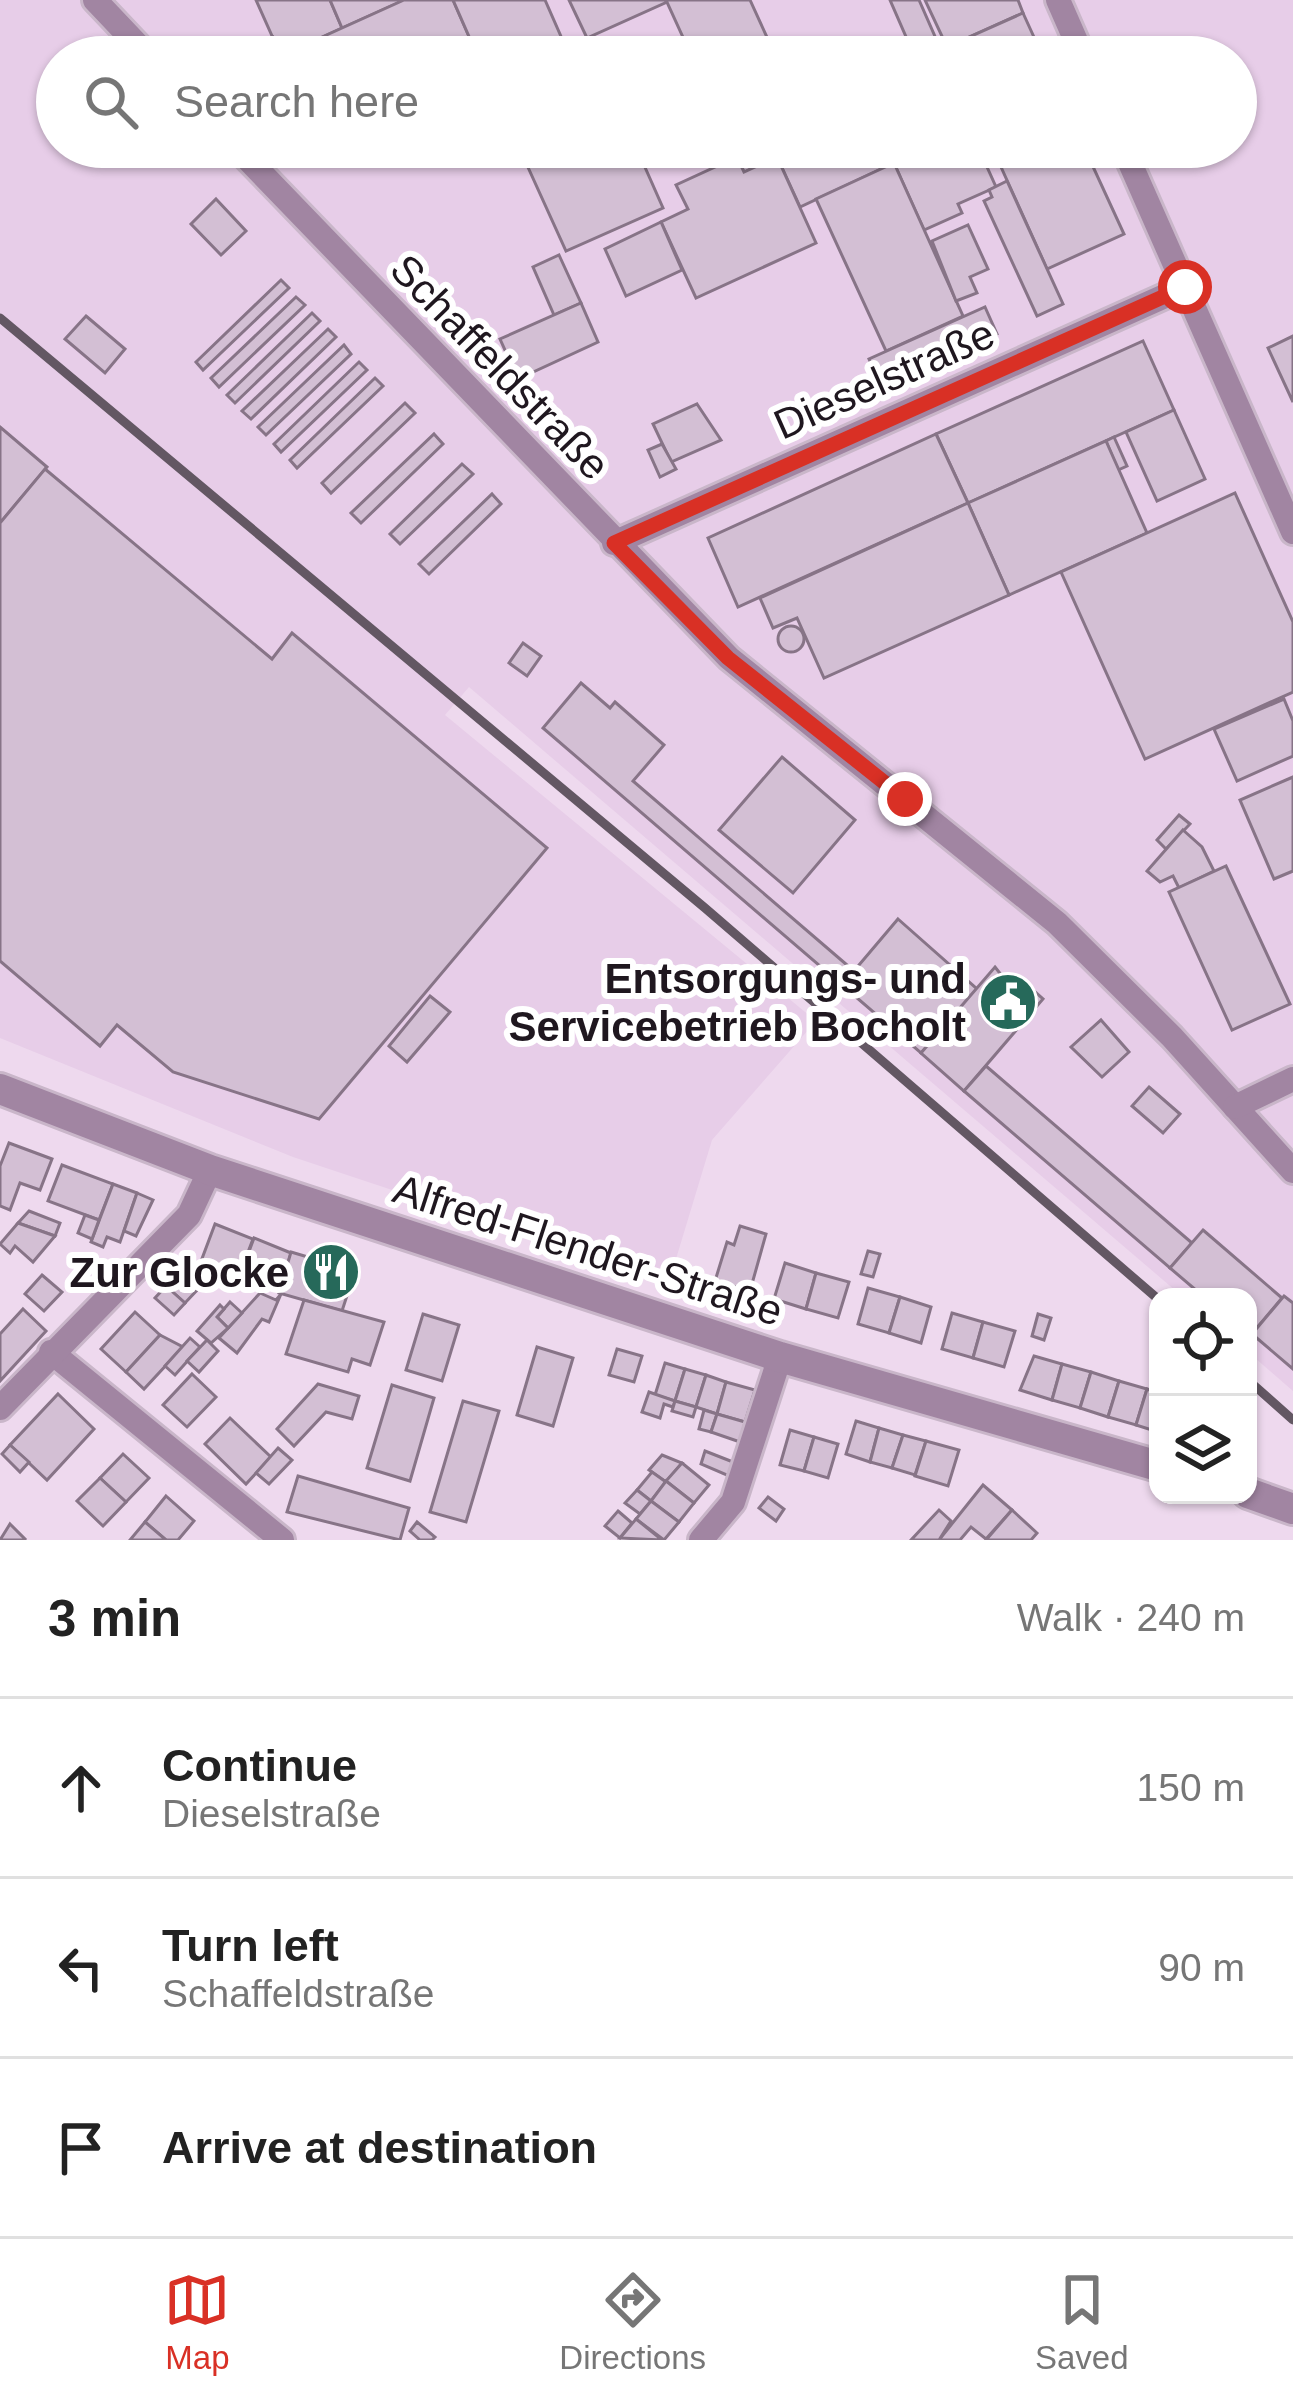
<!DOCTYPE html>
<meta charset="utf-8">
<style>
:root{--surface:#fff;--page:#f6f6f6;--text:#222;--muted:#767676;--line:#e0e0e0;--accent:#d93025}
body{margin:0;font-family:Arial,sans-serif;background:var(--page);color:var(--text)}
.controls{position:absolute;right:36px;bottom:36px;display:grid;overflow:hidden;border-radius:24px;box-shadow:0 3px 9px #0004}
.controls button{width:108px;height:108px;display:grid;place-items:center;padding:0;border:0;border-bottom:3px solid var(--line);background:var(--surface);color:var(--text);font:60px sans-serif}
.stop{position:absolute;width:36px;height:36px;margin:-27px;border:9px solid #d93025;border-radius:50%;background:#fff}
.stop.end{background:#d93025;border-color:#fff;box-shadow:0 3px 12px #0008}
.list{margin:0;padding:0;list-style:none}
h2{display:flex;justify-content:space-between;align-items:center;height:156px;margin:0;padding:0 48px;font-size:51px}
h2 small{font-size:39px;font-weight:400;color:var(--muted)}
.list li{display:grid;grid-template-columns:78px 1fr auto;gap:36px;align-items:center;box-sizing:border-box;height:180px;padding:0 48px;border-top:3px solid var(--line)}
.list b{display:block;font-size:45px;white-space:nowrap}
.list p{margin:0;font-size:39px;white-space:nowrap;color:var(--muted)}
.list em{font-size:39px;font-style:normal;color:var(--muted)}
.icon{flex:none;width:66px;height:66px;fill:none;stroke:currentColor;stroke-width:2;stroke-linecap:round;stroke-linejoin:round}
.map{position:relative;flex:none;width:1293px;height:1540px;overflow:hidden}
.search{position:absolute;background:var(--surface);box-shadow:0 3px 9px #0004;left:36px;right:36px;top:36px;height:132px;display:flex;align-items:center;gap:30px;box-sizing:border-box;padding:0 42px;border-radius:66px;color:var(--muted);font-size:45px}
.sheet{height:696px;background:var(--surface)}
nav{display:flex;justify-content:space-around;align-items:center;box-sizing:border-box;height:168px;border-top:3px solid var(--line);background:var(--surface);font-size:33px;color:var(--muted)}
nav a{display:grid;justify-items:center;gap:6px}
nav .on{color:var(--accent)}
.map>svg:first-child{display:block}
.built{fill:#e7cde8;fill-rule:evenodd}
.building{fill:#d3bfd4;stroke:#877487;stroke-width:3}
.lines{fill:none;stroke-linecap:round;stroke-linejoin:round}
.minor-casing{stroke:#c9b6c9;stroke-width:30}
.tertiary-casing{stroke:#c9b6c9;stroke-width:36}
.minor{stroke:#a185a2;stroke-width:24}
.tertiary{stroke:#a185a2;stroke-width:30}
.rail{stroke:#635763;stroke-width:9}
.route{stroke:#d93025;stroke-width:15}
.labels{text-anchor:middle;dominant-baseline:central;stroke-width:12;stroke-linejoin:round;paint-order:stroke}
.street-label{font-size:42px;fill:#1f171f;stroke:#fff}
.poi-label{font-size:42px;font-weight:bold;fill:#1f171f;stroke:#fff;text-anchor:end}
</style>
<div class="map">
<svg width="1293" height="1540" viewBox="0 0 1293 1540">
<rect width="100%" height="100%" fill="#eed9ee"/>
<path class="built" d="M0 0H1293V1391L1248 1352V1297H1183L469 687 445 715 816 1021 712 1140 669 1282 293 1157 0 1038ZM57 57H1236V147H57Z"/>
<g class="building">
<polygon points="256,0 330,0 342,28 281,56"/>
<polygon points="330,0 399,0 400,2 342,28"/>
<polygon points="404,0 453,0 478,57 278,57"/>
<polygon points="453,0 545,0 570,57 478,57"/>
<polygon points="569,0 666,0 667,2 587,38"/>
<polygon points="750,0 776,57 692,57 666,0"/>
<polygon points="890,0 919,0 944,57 884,57 910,46"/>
<polygon points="925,0 1018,0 1023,13 947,47"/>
<polygon points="1023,13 1043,57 951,57 947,47"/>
<polygon points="273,37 281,56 255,57 251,47"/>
<polygon points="537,147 636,147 663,208 566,251 522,154"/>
<polygon points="732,147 799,147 744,172"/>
<polygon points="799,147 978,147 996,187 958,204 962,213 924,230 894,163 800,207 777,157"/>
<polygon points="992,147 1084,147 1124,234 1047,269"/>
<polygon points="737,157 744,172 777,157 816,243 696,298 661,222 688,209 676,185"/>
<polygon points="894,163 963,316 886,351 816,199"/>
<polygon points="1007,181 1063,304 1037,316 984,201 992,197 989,190"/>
<polygon points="216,199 246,231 221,255 191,224"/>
<polygon points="661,222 682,270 626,296 605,249"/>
<polygon points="968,225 988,269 970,277 977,293 956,301 932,241"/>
<polygon points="559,255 581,303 554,315 533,267"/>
<polygon points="281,280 289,288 203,370 196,362"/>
<polygon points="296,297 305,305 219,387 211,378"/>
<polygon points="581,303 598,342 518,379 500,339"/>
<polygon points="985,307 997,334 881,386 869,359"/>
<polygon points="312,313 320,321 235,403 227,395"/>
<polygon points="86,316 125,349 105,373 65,339"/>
<polygon points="328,329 336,337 251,419 242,411"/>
<polygon points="1293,336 1293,402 1268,348"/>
<polygon points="1143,341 1174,410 968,503 936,434"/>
<polygon points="344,345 351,354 266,435 258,427"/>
<polygon points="359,362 367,370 281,452 274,444"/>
<polygon points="375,378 383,386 297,468 290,460"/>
<polygon points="405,403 415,413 331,493 322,483"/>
<polygon points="697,404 721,440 671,462 653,424"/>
<polygon points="1174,410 1205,479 1157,501 1126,432"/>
<polygon points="0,427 47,467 0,523"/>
<polygon points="434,434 443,444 361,523 351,513"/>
<polygon points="936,434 968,503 738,607 708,538"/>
<polygon points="1114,437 1127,466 1118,470 1106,441"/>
<polygon points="1106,441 1147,533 1009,595 968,503"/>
<polygon points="662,444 676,469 660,477 648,450"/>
<polygon points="462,464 473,474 400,544 390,534"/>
<polygon points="45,469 272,659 292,633 547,848 319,1119 173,1072 117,1025 100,1046 0,961 0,523"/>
<polygon points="1235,493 1293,622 1293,692 1145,759 1061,572"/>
<polygon points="492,494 501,504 429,574 419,564"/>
<polygon points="968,503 1009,595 824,678 797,618 773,628 760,598"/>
<circle cx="791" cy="639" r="13"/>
<polygon points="523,643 541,656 527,676 509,663"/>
<polygon points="581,683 610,708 615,702 664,745 633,781 854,971 842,985 543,728"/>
<polygon points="1284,699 1293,721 1293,756 1237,781 1214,729"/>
<polygon points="782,757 855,820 793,893 719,830"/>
<polygon points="1293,777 1293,871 1274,879 1240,800"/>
<polygon points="1179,815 1190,824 1166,849 1157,840"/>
<polygon points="1183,830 1202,847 1214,871 1179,888 1173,876 1160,882 1147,871"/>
<polygon points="1226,866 1290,1004 1232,1030 1169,892"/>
<polygon points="898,919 977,989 921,1053 842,985"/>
<polygon points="995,967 1013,990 1022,980 1043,999 964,1091 921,1053"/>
<polygon points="430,996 450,1012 407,1062 389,1046"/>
<polygon points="1101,1020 1129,1052 1102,1077 1071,1047"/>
<polygon points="986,1066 1192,1243 1170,1268 964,1091"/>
<polygon points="1149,1087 1180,1114 1163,1133 1132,1106"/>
<polygon points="9,1143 52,1159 40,1190 20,1183 10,1210 0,1206 0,1166"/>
<polygon points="62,1165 113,1184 99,1220 48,1201"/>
<polygon points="113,1184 137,1193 120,1242 107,1237 103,1247 91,1242"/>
<polygon points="137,1193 153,1200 136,1236 124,1231"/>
<polygon points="29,1211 60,1223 55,1236 18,1223"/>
<polygon points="85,1215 99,1220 92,1239 78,1233"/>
<polygon points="18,1223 55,1236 33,1262 15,1246 10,1253 0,1244"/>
<polygon points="215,1224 253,1239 242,1268 226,1262 222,1273 200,1264"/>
<polygon points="740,1226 766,1234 750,1291 715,1281 727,1242 734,1245"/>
<polygon points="1203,1230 1282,1298 1250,1336 1248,1297 1204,1297 1170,1268"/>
<polygon points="254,1238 291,1253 282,1284 270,1279 266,1291 238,1281"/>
<polygon points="868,1251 880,1254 873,1277 861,1274"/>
<polygon points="291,1252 355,1271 342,1311 279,1293"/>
<polygon points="785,1263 816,1273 806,1309 774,1299"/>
<polygon points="181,1269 200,1287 185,1303 166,1286"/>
<polygon points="816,1273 849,1282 838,1318 806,1309"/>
<polygon points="42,1275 62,1292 44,1311 25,1294"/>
<polygon points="166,1286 185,1303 174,1315 155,1298"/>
<polygon points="868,1288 900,1297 889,1333 858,1324"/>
<polygon points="260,1293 276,1300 281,1294 269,1322 262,1319 237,1353 219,1338"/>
<polygon points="1284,1296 1293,1303 1293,1369 1252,1334"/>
<polygon points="900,1297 931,1307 921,1343 889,1333"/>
<polygon points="304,1300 384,1322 370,1365 352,1359 348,1372 286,1354"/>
<polygon points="230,1302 242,1313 228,1328 217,1317"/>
<polygon points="220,1305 224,1309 217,1317 228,1328 211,1343 197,1331"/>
<polygon points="23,1309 46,1331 0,1381 0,1334"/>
<polygon points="135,1312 160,1335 126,1372 101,1349"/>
<polygon points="952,1313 983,1322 973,1358 942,1349"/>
<polygon points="423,1314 459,1325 442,1381 406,1370"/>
<polygon points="1038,1314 1051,1318 1044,1340 1032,1336"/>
<polygon points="983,1322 1015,1331 1004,1367 973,1358"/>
<polygon points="160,1335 183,1347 144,1389 126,1372"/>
<polygon points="190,1338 200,1347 175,1375 165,1366"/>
<polygon points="207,1340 218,1351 199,1372 187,1361"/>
<polygon points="537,1347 573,1358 553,1426 517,1415"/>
<polygon points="617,1349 642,1356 634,1382 609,1375"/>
<polygon points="1034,1356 1062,1364 1052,1400 1020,1390"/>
<polygon points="665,1363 685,1369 675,1401 655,1395"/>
<polygon points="1062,1364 1091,1372 1080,1408 1052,1400"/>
<polygon points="685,1369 706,1375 696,1407 675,1401"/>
<polygon points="1091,1372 1119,1381 1108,1417 1080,1408"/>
<polygon points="192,1374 216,1397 187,1427 163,1405"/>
<polygon points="706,1375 726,1382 717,1414 696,1407"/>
<polygon points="1119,1381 1147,1389 1136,1425 1108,1417"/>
<polygon points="726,1382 755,1390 745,1422 717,1414"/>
<polygon points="318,1384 359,1396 352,1419 326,1412 294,1446 277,1429"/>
<polygon points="392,1385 434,1398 410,1481 367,1468"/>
<polygon points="1147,1389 1158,1393 1158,1432 1136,1425"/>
<polygon points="649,1392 675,1401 673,1407 664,1404 660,1418 642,1412"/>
<polygon points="58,1394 94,1429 47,1480 10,1445"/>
<polygon points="463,1401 499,1411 466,1522 430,1512"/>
<polygon points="675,1401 696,1407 693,1417 672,1411"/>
<polygon points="704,1410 717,1414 711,1432 699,1429"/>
<polygon points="717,1414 745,1422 740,1442 711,1432"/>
<polygon points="230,1418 271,1457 246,1484 205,1444"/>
<polygon points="856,1421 879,1428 870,1462 846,1454"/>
<polygon points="879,1428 903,1435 892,1468 870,1462"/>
<polygon points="790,1430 814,1437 804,1471 780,1465"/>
<polygon points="903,1435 926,1441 915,1475 892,1468"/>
<polygon points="814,1437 838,1444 828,1478 804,1471"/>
<polygon points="926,1441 959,1450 948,1486 915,1476"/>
<polygon points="10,1445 29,1462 20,1472 2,1454"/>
<polygon points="278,1448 292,1460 269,1484 256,1473"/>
<polygon points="705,1451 733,1462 729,1476 701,1464"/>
<polygon points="123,1454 149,1478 126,1502 100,1478"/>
<polygon points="662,1455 682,1463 666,1482 649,1470"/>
<polygon points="682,1463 709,1485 694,1503 666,1481"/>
<polygon points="652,1472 666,1482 651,1501 637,1490"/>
<polygon points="298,1476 409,1508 400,1540 287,1512"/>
<polygon points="100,1478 126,1502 103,1526 77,1501"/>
<polygon points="666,1481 694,1503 679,1522 651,1501"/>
<polygon points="983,1485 1012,1510 986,1539 971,1527 960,1540 939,1540"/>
<polygon points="637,1490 651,1501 640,1514 625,1503"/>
<polygon points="166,1496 194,1521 178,1540 166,1540 145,1522"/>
<polygon points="768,1497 784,1509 776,1521 759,1508"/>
<polygon points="651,1501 679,1522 664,1540 636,1519"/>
<polygon points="939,1510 951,1521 939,1540 911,1540"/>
<polygon points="1012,1510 1037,1533 1031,1540 986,1540"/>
<polygon points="618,1511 632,1523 620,1538 605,1526"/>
<polygon points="636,1519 662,1540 620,1538"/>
<polygon points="145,1522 166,1540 130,1540"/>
<polygon points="417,1522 435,1537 432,1540 420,1540 410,1531"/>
<polygon points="10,1524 25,1539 24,1540 0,1540"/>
</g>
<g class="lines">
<defs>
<g id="minor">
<polyline points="95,0 149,57"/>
<polyline points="1058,0 1083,57"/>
<polyline points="236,147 729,658 1057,923 1172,1037 1293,1171"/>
<polyline points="1123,147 1293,532"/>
<polyline points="614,543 1185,287"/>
<polyline points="1235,1107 1293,1079"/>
<polyline points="51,1352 282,1540"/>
<polyline points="0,1408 189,1215 210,1170"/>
<polyline points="701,1540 733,1502 780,1357"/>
</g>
<g id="tertiary">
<polyline points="0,1089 210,1170 780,1357 1158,1466"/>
<polyline points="1248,1493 1293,1509"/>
</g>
</defs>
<use href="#minor" class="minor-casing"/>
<use href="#tertiary" class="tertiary-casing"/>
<use href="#minor" class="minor"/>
<use href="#tertiary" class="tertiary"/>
<g class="rail">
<polyline points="0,318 705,908 1158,1299"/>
<polyline points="1248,1380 1293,1420"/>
</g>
</g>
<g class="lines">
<polyline class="route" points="905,799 728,658 614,543 1185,287"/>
</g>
<defs>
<symbol id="civic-disc" viewBox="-11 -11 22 22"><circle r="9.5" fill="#26695a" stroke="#fff"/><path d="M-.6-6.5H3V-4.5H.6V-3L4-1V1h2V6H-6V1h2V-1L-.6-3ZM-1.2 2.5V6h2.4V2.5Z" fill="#fff"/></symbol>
<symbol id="restaurant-disc" viewBox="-11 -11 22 22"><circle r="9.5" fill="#26695a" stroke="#fff"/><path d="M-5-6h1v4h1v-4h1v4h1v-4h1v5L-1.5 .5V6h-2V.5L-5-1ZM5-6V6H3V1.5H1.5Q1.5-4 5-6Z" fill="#fff"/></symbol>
</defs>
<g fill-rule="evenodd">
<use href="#civic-disc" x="975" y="969" width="66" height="66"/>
<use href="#restaurant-disc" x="298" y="1239" width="66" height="66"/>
</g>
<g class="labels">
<g class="street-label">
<text transform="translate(500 367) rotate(46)">Schaffeldstraße</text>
<text transform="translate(884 379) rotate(-24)">Dieselstraße</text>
<text transform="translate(588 1250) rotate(18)">Alfred-Flender-Straße</text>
</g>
<g class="poi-label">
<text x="966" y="978">Entsorgungs- und<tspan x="966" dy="48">Servicebetrieb Bocholt</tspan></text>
<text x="289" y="1272">Zur Glocke</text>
</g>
</g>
</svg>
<div class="controls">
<button><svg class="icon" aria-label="locate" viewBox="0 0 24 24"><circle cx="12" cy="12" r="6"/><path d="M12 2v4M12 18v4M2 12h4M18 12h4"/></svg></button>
<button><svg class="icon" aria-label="layers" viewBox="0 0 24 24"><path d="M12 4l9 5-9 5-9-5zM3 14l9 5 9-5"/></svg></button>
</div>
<div class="stop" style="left:1185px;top:287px"></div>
<div class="stop end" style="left:905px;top:799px"></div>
<div class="search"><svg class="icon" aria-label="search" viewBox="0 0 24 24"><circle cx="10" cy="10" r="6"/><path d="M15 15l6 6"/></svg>Search here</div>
</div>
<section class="sheet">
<h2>3 min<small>Walk · 240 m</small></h2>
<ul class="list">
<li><svg class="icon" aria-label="ahead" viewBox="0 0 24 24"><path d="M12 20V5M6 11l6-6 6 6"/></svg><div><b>Continue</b><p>Dieselstraße</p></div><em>150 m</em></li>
<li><svg class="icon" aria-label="left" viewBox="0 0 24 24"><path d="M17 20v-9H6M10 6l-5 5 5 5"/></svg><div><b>Turn left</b><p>Schaffeldstraße</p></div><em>90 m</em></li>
<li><svg class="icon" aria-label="arrive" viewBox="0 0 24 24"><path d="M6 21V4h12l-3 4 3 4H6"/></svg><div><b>Arrive at destination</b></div></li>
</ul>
</section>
<nav>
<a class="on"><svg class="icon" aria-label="map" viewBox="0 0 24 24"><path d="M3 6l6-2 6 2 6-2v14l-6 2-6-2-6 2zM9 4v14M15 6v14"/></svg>Map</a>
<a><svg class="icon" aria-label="directions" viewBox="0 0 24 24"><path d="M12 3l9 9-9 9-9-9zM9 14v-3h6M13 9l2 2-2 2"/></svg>Directions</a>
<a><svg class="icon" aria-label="saved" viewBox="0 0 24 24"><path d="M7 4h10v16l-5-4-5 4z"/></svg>Saved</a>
</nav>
